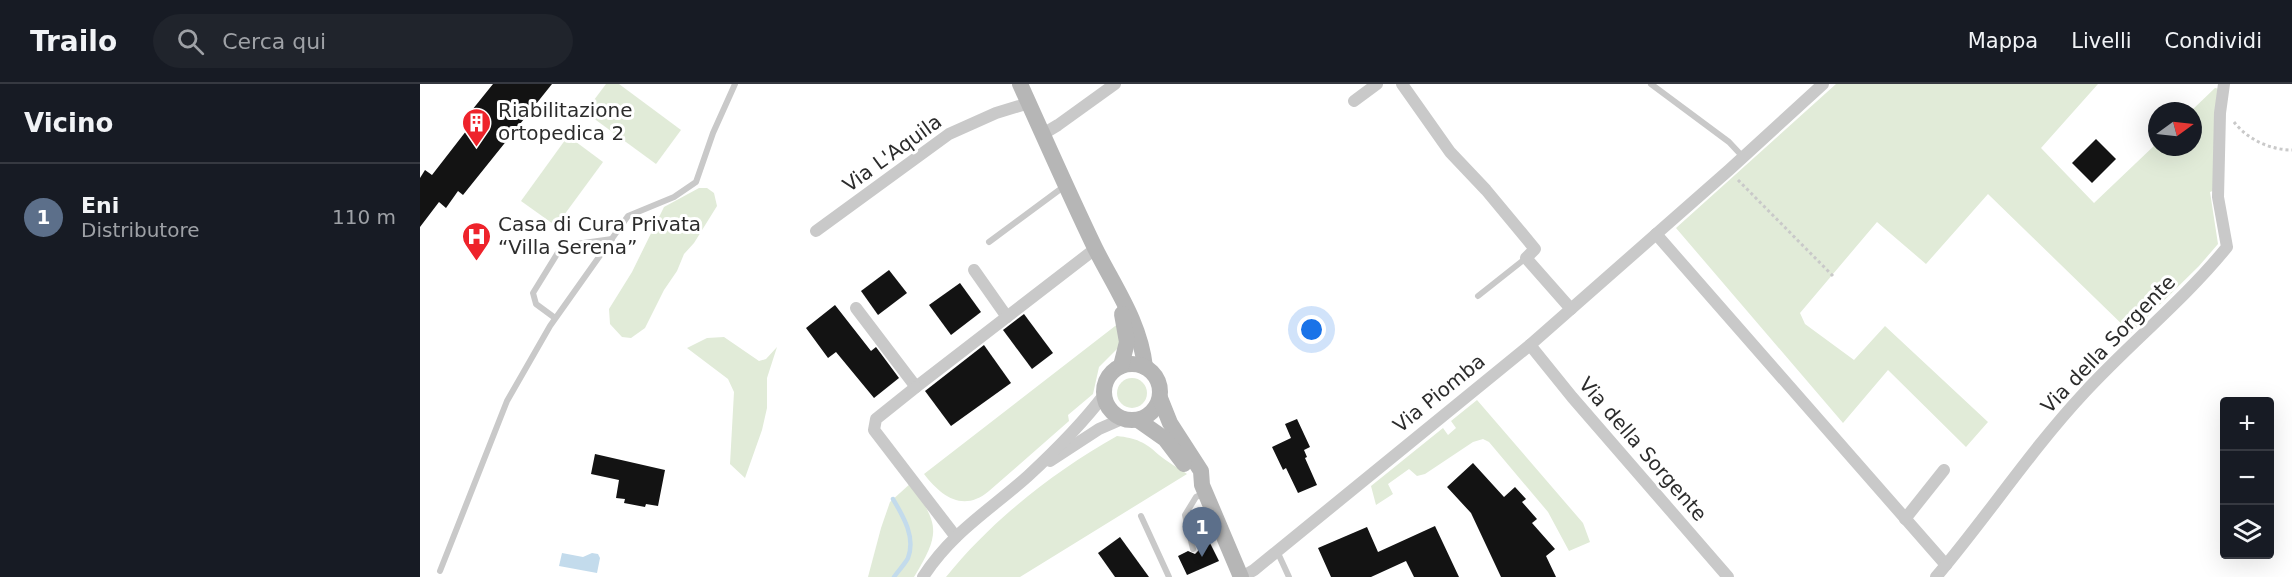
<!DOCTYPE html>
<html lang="it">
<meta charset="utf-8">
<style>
:root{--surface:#171b24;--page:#20242c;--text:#f1f3f6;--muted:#9ea1a6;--line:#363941;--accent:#d93025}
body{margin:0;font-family:"DejaVu Sans",sans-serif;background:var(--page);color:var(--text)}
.controls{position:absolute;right:18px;bottom:18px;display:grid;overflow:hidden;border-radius:6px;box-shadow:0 6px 24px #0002}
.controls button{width:54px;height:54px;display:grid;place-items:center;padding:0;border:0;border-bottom:2px solid var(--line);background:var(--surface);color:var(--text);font:30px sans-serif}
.compass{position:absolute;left:1728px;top:18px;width:54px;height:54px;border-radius:50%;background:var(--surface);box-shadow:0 6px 24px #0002;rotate:75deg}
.you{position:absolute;left:892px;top:246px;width:21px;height:21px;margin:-15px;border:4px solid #fff;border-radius:50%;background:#1a73e8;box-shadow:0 0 0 9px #1a73e833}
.badge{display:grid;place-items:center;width:39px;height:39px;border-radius:50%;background:var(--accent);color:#fff;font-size:20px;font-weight:700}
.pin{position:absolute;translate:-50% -50px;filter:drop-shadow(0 2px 3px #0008)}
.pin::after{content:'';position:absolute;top:32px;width:21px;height:18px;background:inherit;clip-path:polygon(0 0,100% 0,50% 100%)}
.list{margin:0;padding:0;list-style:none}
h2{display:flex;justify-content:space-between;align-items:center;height:78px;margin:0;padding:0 24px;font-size:26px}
h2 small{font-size:20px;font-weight:400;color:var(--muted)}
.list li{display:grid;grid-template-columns:39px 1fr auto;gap:18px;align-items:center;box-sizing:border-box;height:108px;padding:0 24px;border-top:2px solid var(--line)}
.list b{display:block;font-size:22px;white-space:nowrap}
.list p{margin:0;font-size:20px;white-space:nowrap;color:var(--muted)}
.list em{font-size:20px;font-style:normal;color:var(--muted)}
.icon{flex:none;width:33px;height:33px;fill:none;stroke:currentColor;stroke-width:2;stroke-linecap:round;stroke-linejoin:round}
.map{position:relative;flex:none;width:1872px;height:493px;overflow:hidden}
header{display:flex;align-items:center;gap:36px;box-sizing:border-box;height:84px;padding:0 30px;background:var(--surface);border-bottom:2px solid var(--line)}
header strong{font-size:28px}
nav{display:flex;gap:33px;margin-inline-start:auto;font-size:21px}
.search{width:420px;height:54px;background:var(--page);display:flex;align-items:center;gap:15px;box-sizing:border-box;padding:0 21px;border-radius:33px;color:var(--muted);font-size:22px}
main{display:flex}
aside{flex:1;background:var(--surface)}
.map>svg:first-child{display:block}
.green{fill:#e1ebd8}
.water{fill:#c3dbec}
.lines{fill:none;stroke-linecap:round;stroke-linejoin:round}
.stream{stroke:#c3dbec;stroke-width:4.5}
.building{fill:#131313}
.path{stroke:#c9c9c9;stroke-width:3;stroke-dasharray:3 3;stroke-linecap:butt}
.lane{stroke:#c9c9c9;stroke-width:6}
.street{stroke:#c9c9c9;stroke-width:12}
.secondary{stroke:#b6b6b6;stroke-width:16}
.labels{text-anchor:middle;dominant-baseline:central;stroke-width:6;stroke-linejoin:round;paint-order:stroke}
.poi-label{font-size:20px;fill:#2c2c2c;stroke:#fff;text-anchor:start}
.street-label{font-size:20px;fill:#2c2c2c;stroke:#fff}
</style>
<header>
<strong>Trailo</strong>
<div class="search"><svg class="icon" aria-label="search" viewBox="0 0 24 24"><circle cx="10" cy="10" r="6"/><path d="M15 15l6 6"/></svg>Cerca qui</div>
<nav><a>Mappa</a><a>Livelli</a><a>Condividi</a></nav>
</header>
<main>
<aside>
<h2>Vicino<small></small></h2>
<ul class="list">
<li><span class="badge" style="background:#5c6f8a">1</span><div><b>Eni</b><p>Distributore</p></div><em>110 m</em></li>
</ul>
</aside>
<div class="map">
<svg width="1872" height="493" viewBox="0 0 1872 493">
<rect width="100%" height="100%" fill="#fff"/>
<g class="green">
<polygon points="186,0 199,0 261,46 236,80 165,28"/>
<polygon points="1416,0 1678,0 1621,64 1674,119 1737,59 1737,63 1773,63 1773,27 1771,27 1795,4 1800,5 1795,106 1790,108 1798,160 1779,182 1711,249 1568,110 1506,180 1457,138 1380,229 1385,240 1434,276 1465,242 1568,338 1546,363 1468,286 1423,339 1256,144"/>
<polygon points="148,52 183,78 136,142 101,117"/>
<polygon points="279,104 287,104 294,109 297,122 274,159 264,170 257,187 244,206 225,244 211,254 202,253 190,240 189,225 212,188 244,123"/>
<path d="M699 239V263L679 283 673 310 648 331 649 337 569 407C543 429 521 412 504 390Z"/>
<polygon points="304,253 339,277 346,275 357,263 347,294 347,324 342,346 325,394 310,380 314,308 308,295 267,264 287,254"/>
<circle cx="712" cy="309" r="15"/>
<polygon points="1057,316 1163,439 1170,458 1149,467 1128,428 1069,358 1063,355 1053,358 1005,390 997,392 989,385 968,400 973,410 956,421 951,402 1023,344 1028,351 1036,344 1031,337"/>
<path d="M697 352C716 354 725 358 739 371 747 378 759 384 767 390L600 493H526C573 435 632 389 697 352Z"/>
<path d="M491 399C519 442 521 448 494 493H448L461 444 470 418Z"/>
</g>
<polygon class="water" points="142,469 163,473 172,469 178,470 180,474 177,489 139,482"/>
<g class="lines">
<path class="stream" d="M473 415C483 432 496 453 488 474 485 480 478 487 474 493"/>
</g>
<g class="building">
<polygon points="73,0 132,0 43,111 38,107 26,124 19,118 0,143 0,94 5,86 12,91 50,42 44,36"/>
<polygon points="1676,55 1696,75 1672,99 1652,79"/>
<polygon points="469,186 487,209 458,231 441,207"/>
<polygon points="540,199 561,228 531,251 509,221"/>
<polygon points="415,221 451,267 456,263 479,294 454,314 416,268 408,274 386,244"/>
<polygon points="604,230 633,269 612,285 583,246"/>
<polygon points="564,261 591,299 531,342 505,307"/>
<polygon points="877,335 890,363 884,366 887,373 885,374 897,401 878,409 866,384 863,386 852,363 871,354 865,340"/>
<polygon points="175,370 245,386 238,422 226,420 225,423 204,419 205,415 196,414 199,396 171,390"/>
<polygon points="1053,379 1084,413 1095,403 1106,415 1102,418 1117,435 1112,439 1135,465 1126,472 1136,493 1081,493 1051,429 1027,403"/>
<polygon points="1015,442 1039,493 994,493 986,477 951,493 911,493 898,464 947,443 958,468"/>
<polygon points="700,453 729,493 695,493 678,469"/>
<polygon points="789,457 799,477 767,491 758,472 768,467 775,470 778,467 778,463"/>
</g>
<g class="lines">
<g class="path">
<path d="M1814 38C1827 55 1850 66 1872 66"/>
<polyline points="1318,96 1413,192"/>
</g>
<g class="lane">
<polyline points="1231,0 1309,58 1323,73"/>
<polyline points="569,158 646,101"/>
<polyline points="1058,212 1106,174"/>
<polyline points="135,234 116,220 113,209 142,162 192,155"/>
<polyline points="721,432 749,493"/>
<polyline points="773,465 765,431 776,413 784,409"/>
<polyline points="857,467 869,493"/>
<polyline points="20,487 87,317 130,242 208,132 254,113 276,98 293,49 315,0"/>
</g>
<g class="street">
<polyline points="982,0 1030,68 1066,106 1115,165 1106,174 1151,225"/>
<polyline points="934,17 957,0"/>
<polyline points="623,50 638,41 695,0"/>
<polyline points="396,147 529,50 576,29 609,19"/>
<polyline points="1236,150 1526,481"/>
<polyline points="554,186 587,233"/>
<polyline points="436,224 496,303 675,165"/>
<polyline points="1110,261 1152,313 1308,493"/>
<polyline points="496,303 456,335 454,346 536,453"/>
<polyline points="630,377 679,345 702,335"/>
<polyline points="1485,435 1524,386"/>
<path d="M503 493C532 448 570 426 608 392 635 367 662 340 684 311"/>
<polyline points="822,493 834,486 1110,261 1309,86 1403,0"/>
<path d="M1516 493C1567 433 1610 367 1664 309 1710 259 1764 216 1807 163L1798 113 1800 29 1804 0"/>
</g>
<g class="secondary">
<path d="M600 0C625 55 649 110 675 164 695 204 720 238 725 283"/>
<circle cx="712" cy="308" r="28"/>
<polyline points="701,282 707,258 702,230"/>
<polyline points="740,314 750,339 781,387 782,401 821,493"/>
<polyline points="718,336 745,355 764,380"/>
</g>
</g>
<defs>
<symbol id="building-pin" viewBox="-11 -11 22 30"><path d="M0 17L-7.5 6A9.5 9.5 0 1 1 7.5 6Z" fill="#ee232b" stroke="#fff"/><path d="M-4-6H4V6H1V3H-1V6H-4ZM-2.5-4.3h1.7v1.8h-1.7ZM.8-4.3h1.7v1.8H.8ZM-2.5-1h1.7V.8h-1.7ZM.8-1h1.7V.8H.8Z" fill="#fff"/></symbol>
<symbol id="hospital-pin" viewBox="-11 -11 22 30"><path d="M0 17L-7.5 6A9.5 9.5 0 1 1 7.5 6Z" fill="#ee232b" stroke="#fff"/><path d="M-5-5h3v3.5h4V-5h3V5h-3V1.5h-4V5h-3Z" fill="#fff"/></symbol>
</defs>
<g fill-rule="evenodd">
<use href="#building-pin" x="40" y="22" width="33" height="45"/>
<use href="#hospital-pin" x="40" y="136" width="33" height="45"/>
</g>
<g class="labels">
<g class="poi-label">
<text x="78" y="26">Riabilitazione<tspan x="78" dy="23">ortopedica 2</tspan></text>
<text x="78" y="140">Casa di Cura Privata<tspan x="78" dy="23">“Villa Serena”</tspan></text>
</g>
<g class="street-label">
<text transform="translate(472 69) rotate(-36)">Via L'Aquila</text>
<text transform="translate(1688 260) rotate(-46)">Via della Sorgente</text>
<text transform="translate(1019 309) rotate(-39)">Via Piomba</text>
<text transform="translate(1223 365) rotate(49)">Via della Sorgente</text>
</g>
</g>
</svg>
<div class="controls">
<button>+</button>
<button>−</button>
<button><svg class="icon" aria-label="layers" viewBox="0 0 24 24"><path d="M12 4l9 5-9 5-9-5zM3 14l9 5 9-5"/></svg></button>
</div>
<svg class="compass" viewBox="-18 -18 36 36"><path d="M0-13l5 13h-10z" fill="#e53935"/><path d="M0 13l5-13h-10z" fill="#9ea1a6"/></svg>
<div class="you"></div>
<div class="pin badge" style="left:782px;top:473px;background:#5c6f8a">1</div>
</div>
</main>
